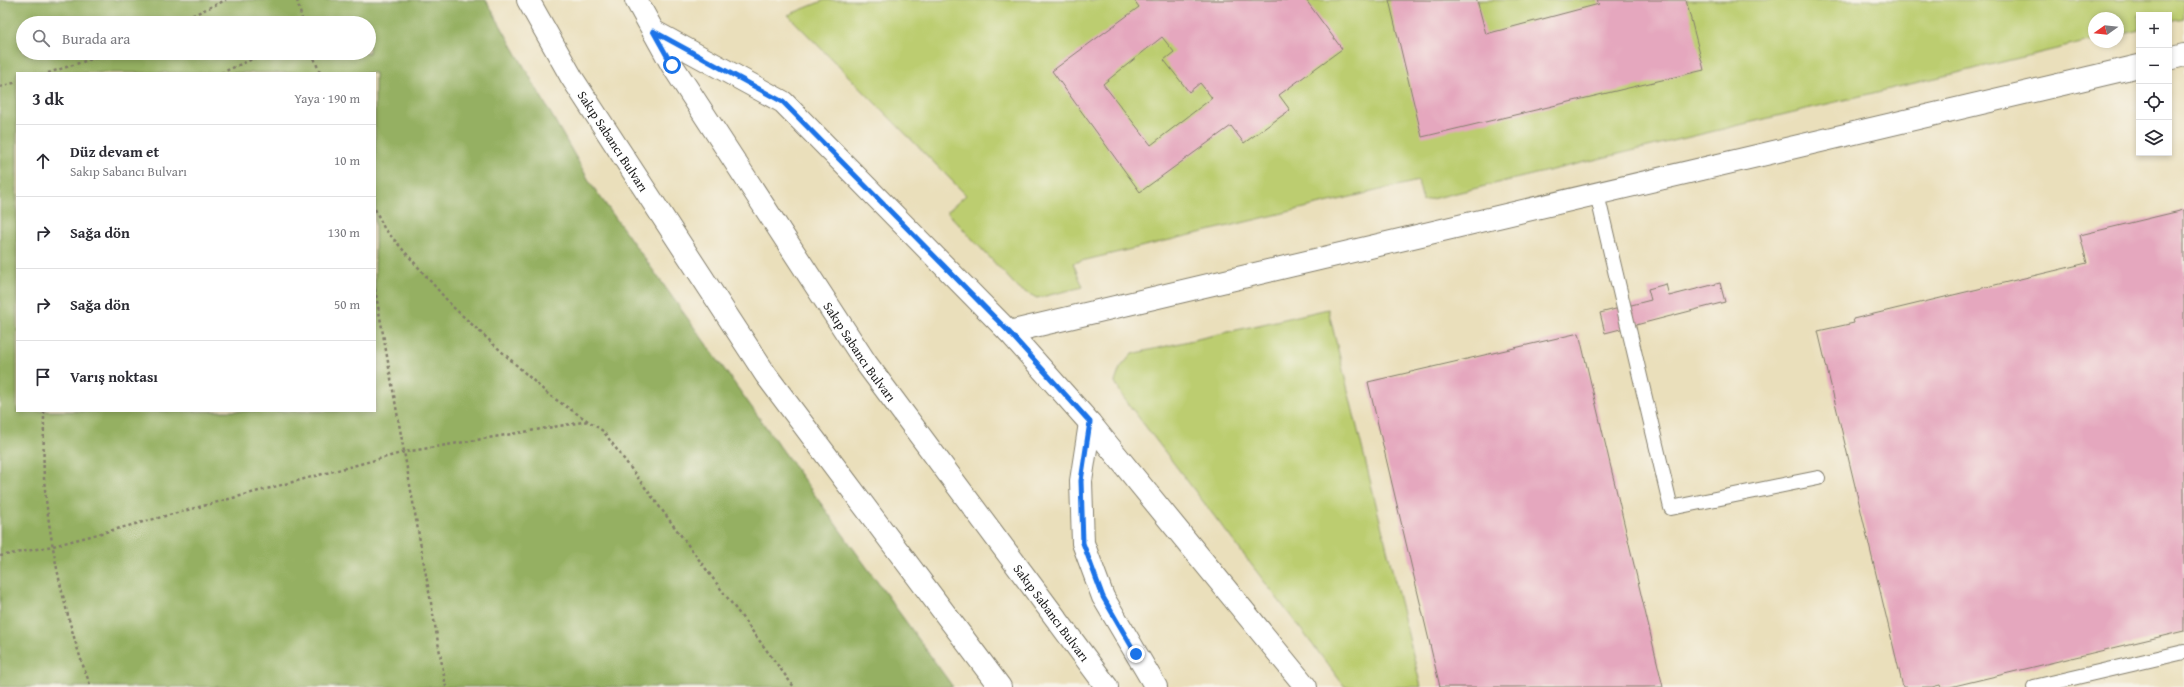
<!DOCTYPE html>
<html lang="tr">
<meta charset="utf-8">
<style>
:root{--surface:#fff;--page:#f2f2f3;--text:#2b2b33;--muted:#7c7c81;--line:#e1e1e2}
body{margin:0;font-family:"Gentium Book Plus",serif;background:var(--page);color:var(--text)}
.controls{position:absolute;right:12px;top:12px;display:grid;overflow:hidden;border-radius:0px;box-shadow:0 2px 6px #0003}
.controls button{width:36px;height:36px;display:grid;place-items:center;padding:0;border:0;border-bottom:1px solid var(--line);background:var(--surface);color:var(--text);font:20px sans-serif}
.compass{position:absolute;left:2088px;top:12px;width:36px;height:36px;border-radius:50%;background:var(--surface);box-shadow:0 2px 6px #0003;rotate:255deg}
.stop{position:absolute;width:12px;height:12px;margin:-9px;border:3px solid #1a73e8;border-radius:50%;background:#fff}
.stop.end{background:#1a73e8;border-color:#fff;box-shadow:0 1px 4px #0008}
.list{margin:0;padding:0;list-style:none}
h2{display:flex;justify-content:space-between;align-items:center;height:52px;margin:0;padding:0 16px;font-size:17px}
h2 small{font-size:13px;font-weight:400;color:var(--muted)}
.list li{display:grid;grid-template-columns:26px 1fr auto;gap:12px;align-items:center;box-sizing:border-box;height:72px;padding:0 16px;border-top:1px solid var(--line)}
.list b{display:block;font-size:15px;white-space:nowrap}
.list p{margin:0;font-size:13px;white-space:nowrap;color:var(--muted)}
.list em{font-size:13px;font-style:normal;color:var(--muted)}
.icon{flex:none;width:22px;height:22px;fill:none;stroke:currentColor;stroke-width:2;stroke-linecap:round;stroke-linejoin:round}
.map{position:relative;flex:none;width:2184px;height:687px;overflow:hidden}
.search{position:absolute;background:var(--surface);box-shadow:0 2px 6px #0003;left:16px;top:16px;width:360px;height:44px;display:flex;align-items:center;gap:10px;box-sizing:border-box;padding:0 14px;border-radius:22px;color:var(--muted);font-size:15px}
.panel{position:absolute;background:var(--surface);box-shadow:0 2px 6px #0003;left:16px;top:72px;width:360px;height:340px;border-radius:0px}
.map>svg:first-child{display:block}
.green{fill:#bccd70;stroke:#6c7446}
.forest{fill:#95b062;stroke:#58663f;fill-rule:evenodd}
.building{fill:#e5a7be;fill-rule:evenodd}
.lines{fill:none;stroke-linecap:round;stroke-linejoin:round}
.service-casing{stroke:#837e6c;stroke-width:16}
.minor-casing{stroke:#837e6c;stroke-width:24}
.primary-casing{stroke:#837e6c;stroke-width:24}
.path{stroke:#837e6c;stroke-width:2.5;stroke-dasharray:3 3;stroke-linecap:butt}
.service{stroke:#fff;stroke-width:14}
.minor{stroke:#fff;stroke-width:22}
.primary{stroke:#fff;stroke-width:22}
.route{stroke:#1a73e8;stroke-width:5}
.labels{text-anchor:middle;dominant-baseline:central;stroke-width:4;stroke-linejoin:round;paint-order:stroke}
.street-label{font-size:13px;fill:#1c1c1c;stroke:#f7f3e8}
</style>
<div class="map">
<svg width="2184" height="687" viewBox="0 0 2184 687">
<rect width="100%" height="100%" fill="#f7f3e8"/>
<filter id="ink" filterUnits="userSpaceOnUse"><feTurbulence type="fractalNoise" baseFrequency=".025" numOctaves="2"/><feDisplacementMap in="SourceGraphic" scale="8" xChannelSelector="R" yChannelSelector="G"/><feConvolveMatrix kernelMatrix="1 2 1 2 8 2 1 2 1" color-interpolation-filters="sRGB"/></filter>
<filter id="wash" filterUnits="userSpaceOnUse"><feTurbulence type="fractalNoise" baseFrequency=".012" numOctaves="4" result="noise"/><feDisplacementMap in="SourceGraphic" scale="16" xChannelSelector="R" yChannelSelector="G"/><feGaussianBlur stdDeviation="0.9" result="paint"/><feColorMatrix in="noise" values="0 0 0 0 0 0 0 0 0 0 0 0 0 0 0 0 0 1.4 0 .05"/><feComposite in="paint" operator="in"/></filter>
<g filter="url(#wash)">
<rect width="100%" height="100%" fill="#eadfbb"/>
<g class="green">
<polygon points="825,0 2184,0 2184,19 2169,22 2169,15 2139,15 2139,30 2118,35 2118,18 2094,18 2094,40 1423,201 1418,181 1073,263 1083,287 1037,298 1019,289 947,212 966,195 788,15"/>
<polygon points="1328,309 1421,687 1345,687 1123,397 1115,382 1120,368 1132,354"/>
</g>
<path class="forest" d="M0 0H486L591 184 953 687H0ZM23 23H369V53H23ZM17 73H375V411H17Z"/>
<g id="blocks">
<g class="building">
<path d="M1134 0H1306L1342 49 1279 95 1290 110 1244 143 1231 126 1140 192 1052 71 1139 7ZM1162 37 1174 52 1164 60 1189 92 1200 83 1212 98 1151 145 1103 84Z"/>
<polygon points="1389,0 1477,0 1486,34 1599,4 1597,0 1686,0 1704,70 1422,137"/>
<polygon points="2184,210 2184,631 1950,687 1941,687 1940,685 1932,687 1903,687 1818,331 1854,323 1853,319 2087,263 2080,235"/>
<polygon points="1720,283 1725,302 1605,333 1600,313 1651,300 1648,289 1666,284 1669,296"/>
<polygon points="1579,333 1663,687 1440,687 1368,382"/>
</g>
</g>
</g>
<g filter="url(#ink)">
<use href="#blocks" fill-opacity="0" stroke="#837e6c" stroke-width="1"/>
<g class="lines">
<defs>
<g id="service">
<polyline points="1597,194 1671,508 1818,478"/>
<polyline points="2034,687 2184,652"/>
</g>
<g id="minor">
<polyline points="653,31 783,102 1009,332 1090,423 1306,687"/>
<polyline points="2169,59 2184,55"/>
<polyline points="1009,332 2139,66"/>
<polyline points="1090,423 1081,481 1083,543 1103,597 1156,687"/>
</g>
<g id="primary">
<path id="s1" d="M528 0 572 78 766 375 1000 687"/>
<path id="s2" d="M636 0 672 65 866 363 1107 687"/>
</g>
</defs>
<use href="#service" class="service-casing"/>
<use href="#minor" class="minor-casing"/>
<use href="#primary" class="primary-casing"/>
<g class="path">
<polyline points="297,0 303,23"/>
<polyline points="176,23 226,0"/>
<polyline points="312,53 320,73"/>
<polyline points="48,73 110,53"/>
<polyline points="221,73 257,57 276,53"/>
<polyline points="0,87 17,82"/>
<polyline points="375,209 384,228 453,307 549,395 603,431 794,687"/>
<polyline points="375,289 446,687"/>
<path d="M44 411C44 433 43 456 44 478 49 544 67 626 91 687"/>
<polyline points="0,556 53,546 405,452 588,421"/>
</g>
<use href="#service" class="service"/>
<use href="#minor" class="minor"/>
<use href="#primary" class="primary"/>
</g>
</g>
<g class="lines" filter="url(#ink)">
<polyline class="route" points="672,65 653,31 783,102 1009,332 1090,422 1081,481 1083,543 1103,597 1136,654"/>
</g>
<g class="labels">
<g class="street-label">
<text stroke="none"><textPath href="#s1" startOffset="165">Sakıp Sabancı Bulvarı</textPath></text>
<text stroke="none"><textPath href="#s2" startOffset="417">Sakıp Sabancı Bulvarı</textPath></text>
<text stroke="none"><textPath href="#s2" startOffset="741">Sakıp Sabancı Bulvarı</textPath></text>
</g>
</g>
</svg>
<div class="controls">
<button>+</button>
<button>−</button>
<button><svg class="icon" aria-label="locate" viewBox="0 0 24 24"><circle cx="12" cy="12" r="6"/><path d="M12 2v4M12 18v4M2 12h4M18 12h4"/></svg></button>
<button><svg class="icon" aria-label="layers" viewBox="0 0 24 24"><path d="M12 4l9 5-9 5-9-5zM3 14l9 5 9-5"/></svg></button>
</div>
<svg class="compass" viewBox="-18 -18 36 36"><path d="M0-13l5 13h-10z" fill="#e53935"/><path d="M0 13l5-13h-10z" fill="#7c7c81"/></svg>
<div class="stop" style="left:672px;top:65px"></div>
<div class="stop end" style="left:1136px;top:654px"></div>
<div class="search"><svg class="icon" aria-label="search" viewBox="0 0 24 24"><circle cx="10" cy="10" r="6"/><path d="M15 15l6 6"/></svg>Burada ara</div>
<section class="panel">
<h2>3 dk<small>Yaya · 190 m</small></h2>
<ul class="list">
<li><svg class="icon" aria-label="ahead" viewBox="0 0 24 24"><path d="M12 20V5M6 11l6-6 6 6"/></svg><div><b>Düz devam et</b><p>Sakıp Sabancı Bulvarı</p></div><em>10 m</em></li>
<li><svg class="icon" aria-label="right" viewBox="0 0 24 24"><path d="M7 20v-9h11M14 6l5 5-5 5"/></svg><div><b>Sağa dön</b></div><em>130 m</em></li>
<li><svg class="icon" aria-label="right" viewBox="0 0 24 24"><path d="M7 20v-9h11M14 6l5 5-5 5"/></svg><div><b>Sağa dön</b></div><em>50 m</em></li>
<li><svg class="icon" aria-label="arrive" viewBox="0 0 24 24"><path d="M6 21V4h12l-3 4 3 4H6"/></svg><div><b>Varış noktası</b></div></li>
</ul>
</section>
</div>
